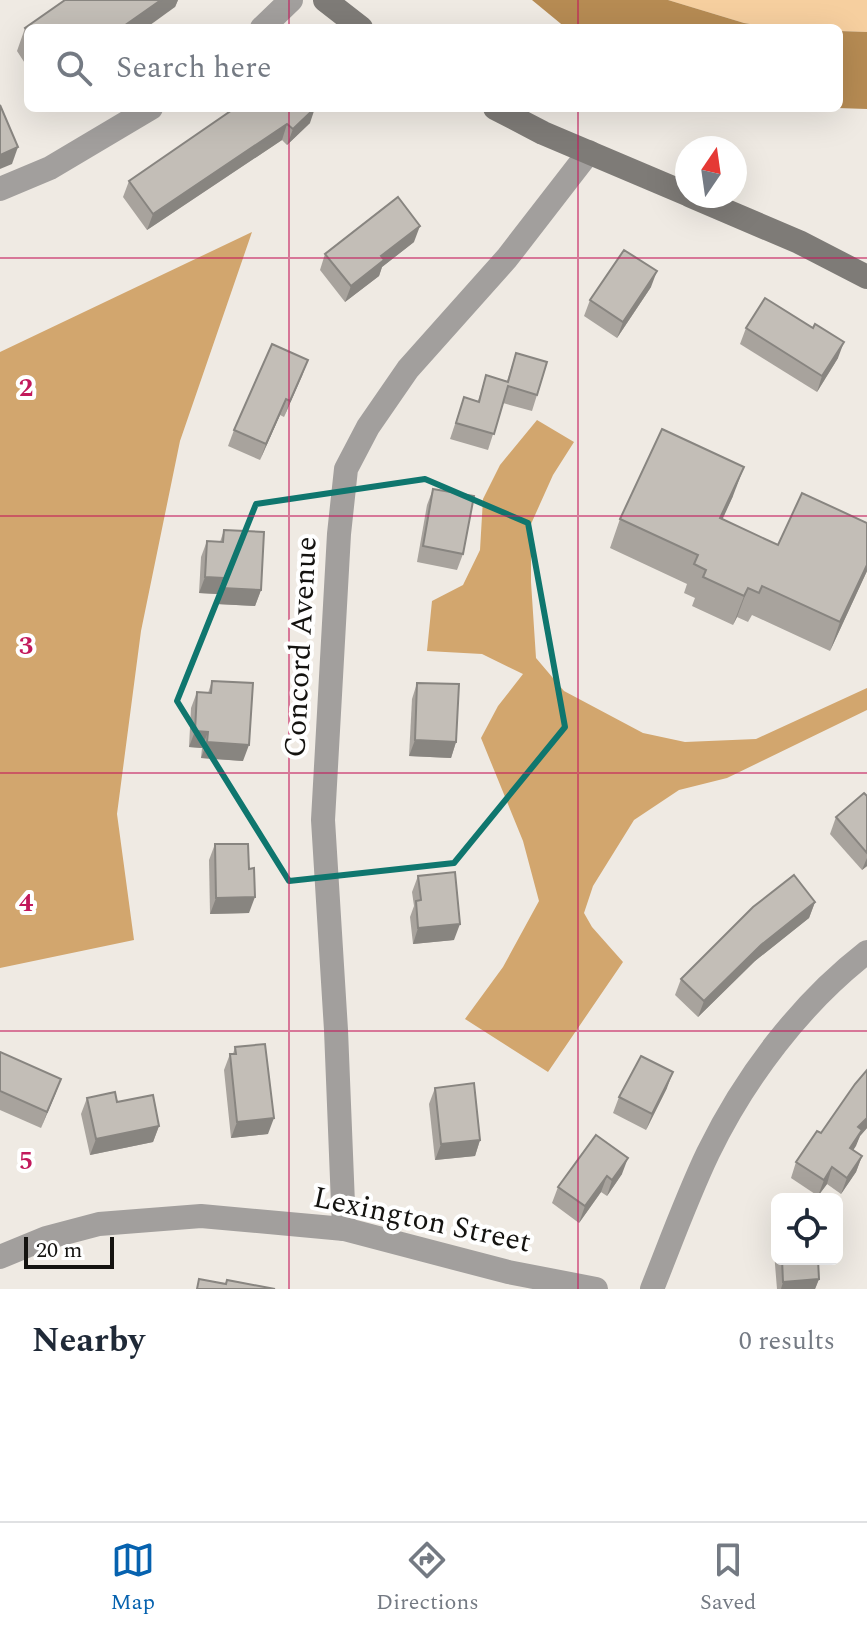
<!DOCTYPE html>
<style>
:root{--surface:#fff;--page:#f2f2f3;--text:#1f2937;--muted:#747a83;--line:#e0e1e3;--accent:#0662af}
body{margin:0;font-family:Spectral,serif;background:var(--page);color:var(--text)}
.controls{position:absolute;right:24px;bottom:24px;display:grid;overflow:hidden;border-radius:12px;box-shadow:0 8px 32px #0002}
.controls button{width:72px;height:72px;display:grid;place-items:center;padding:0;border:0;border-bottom:2px solid var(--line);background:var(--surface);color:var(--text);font:40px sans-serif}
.compass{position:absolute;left:675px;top:136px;width:72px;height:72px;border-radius:50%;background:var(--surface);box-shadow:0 8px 32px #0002;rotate:13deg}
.scale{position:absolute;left:24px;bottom:20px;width:90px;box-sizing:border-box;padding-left:8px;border:4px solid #141310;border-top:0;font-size:22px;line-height:28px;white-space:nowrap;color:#141310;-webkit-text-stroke:6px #fff;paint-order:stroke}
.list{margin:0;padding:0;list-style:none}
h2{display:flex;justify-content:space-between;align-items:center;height:104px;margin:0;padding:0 32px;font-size:34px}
h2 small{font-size:26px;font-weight:400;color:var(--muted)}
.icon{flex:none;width:44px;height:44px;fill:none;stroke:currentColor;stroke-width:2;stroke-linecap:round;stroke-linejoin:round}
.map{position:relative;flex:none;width:867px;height:1289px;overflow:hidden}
.search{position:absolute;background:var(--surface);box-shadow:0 8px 32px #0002;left:24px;right:24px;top:24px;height:88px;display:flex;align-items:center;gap:20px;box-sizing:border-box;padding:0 28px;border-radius:12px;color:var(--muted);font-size:30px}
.sheet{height:232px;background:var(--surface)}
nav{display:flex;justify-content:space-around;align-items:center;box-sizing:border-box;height:112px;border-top:2px solid var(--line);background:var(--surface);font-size:22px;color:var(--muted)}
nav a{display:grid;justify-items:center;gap:4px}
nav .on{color:var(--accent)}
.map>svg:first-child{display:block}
.green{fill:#f6cf9f}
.forest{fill:#d2a66e}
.water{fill:#b68b53}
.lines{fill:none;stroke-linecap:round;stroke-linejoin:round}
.minor{stroke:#a29f9d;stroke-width:24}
.secondary{stroke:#7e7b77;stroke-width:24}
.wall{fill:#a8a39d}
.shaded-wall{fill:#888580}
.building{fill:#c3beb7;stroke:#888580;stroke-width:2}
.marked{fill:none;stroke:#0f766e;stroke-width:6;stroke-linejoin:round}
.grid{fill:none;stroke:#c2185b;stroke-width:2;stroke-opacity:0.55}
.labels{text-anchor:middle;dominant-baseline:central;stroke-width:8;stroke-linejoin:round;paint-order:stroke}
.street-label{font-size:30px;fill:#141310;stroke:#fff}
.grid-label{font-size:26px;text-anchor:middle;font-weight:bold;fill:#c2185b;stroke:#fff;stroke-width:8;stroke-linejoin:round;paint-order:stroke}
</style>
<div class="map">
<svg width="867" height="1289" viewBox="0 0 867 1289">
<rect width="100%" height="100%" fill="#efeae3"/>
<polygon class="green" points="668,0 867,0 867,32 839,31 839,28 770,27 744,23"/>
<g class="forest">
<polygon points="252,232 180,441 141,631 117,814 134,940 0,968 0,352"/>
<polygon points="537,420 574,442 553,475 531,524 531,582 536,658 564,691 643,733 685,742 756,739 867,688 867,710 727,778 679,790 634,820 593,886 584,913 592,927 623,962 548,1072 465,1019 503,967 539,901 523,841 481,738 498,706 523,674 482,654 427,651 432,601 463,585 480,550 483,499 500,465"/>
</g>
<g class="water">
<polygon points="532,0 668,0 744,23 776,28 566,28"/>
<polygon points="839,31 867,32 867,109 837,108"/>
</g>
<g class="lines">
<g class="minor">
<polyline points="262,28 291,0"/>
<polyline points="0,189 50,168 151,108"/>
<polyline points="344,1229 336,1030 323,820 339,534 346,469 368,427 408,369 507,258 589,152"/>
<polyline points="0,1257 46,1238 99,1224 201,1216 344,1229 508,1272 596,1289"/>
<path d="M652 1289C670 1244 687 1197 708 1153 745 1077 800 1004 867 952"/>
</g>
<g class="secondary">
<polyline points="325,0 361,28"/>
<polyline points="495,108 543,133 687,194"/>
<polyline points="691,196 799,242 867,277"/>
</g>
</g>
<g class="wall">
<polygon points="65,0 178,0 175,7 28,28 28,68 17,51 25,28"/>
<polygon points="235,108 310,123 287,145 282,140 147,230 123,197 129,181"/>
<polygon points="414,242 382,267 379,276 345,302 320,270 325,254"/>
<polygon points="651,287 617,338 584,316 590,300"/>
<polygon points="746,328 838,358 817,392 740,344"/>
<polygon points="516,353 537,395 532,411 503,403 488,450 450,439 464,397 478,401 486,375 507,381"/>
<polygon points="308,360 284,417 280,415 260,460 228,446 234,430"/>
<polygon points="433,489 463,554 457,570 417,562 427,505"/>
<polygon points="733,496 722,519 778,545 867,571 830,651 752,615 748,622 737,617 733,625 692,606 695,598 684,593 687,584 610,548 620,519"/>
<polygon points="224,530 261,590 255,606 217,604 217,594 199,593 201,557 207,541 220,542"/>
<polygon points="212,681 243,761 201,758 202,748 189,747 191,708 197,692 208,693"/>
<polygon points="417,683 456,742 451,758 409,756 412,699"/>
<polygon points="867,796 867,866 862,870 830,834 836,817"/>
<polygon points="215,844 249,913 210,914 209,860"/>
<polygon points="418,876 454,940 413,944 410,917 414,906 412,892"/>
<polygon points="815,902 809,918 755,961 698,1017 675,995 681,979"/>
<polygon points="235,1047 268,1134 231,1138 224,1070 230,1054 233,1054"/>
<polygon points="0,1052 61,1079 41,1128 0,1110"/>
<polygon points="867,1070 867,1128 860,1136 853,1150 862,1156 856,1172 841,1194 827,1184 818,1196 791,1178 796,1162 821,1133"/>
<polygon points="435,1088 480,1140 475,1156 435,1160 429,1104"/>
<polygon points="667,1088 646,1130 613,1113 619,1097"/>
<polygon points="87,1098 117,1102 159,1126 153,1142 90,1155 81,1114"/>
<polygon points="596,1135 622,1174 607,1196 601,1192 579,1223 552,1203 558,1187"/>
<polygon points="777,1244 777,1259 818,1259 819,1279 815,1289 777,1289 774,1252"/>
</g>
<g class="shaded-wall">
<polygon points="161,0 178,0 175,7 146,28 121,28"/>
<polygon points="315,108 310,123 287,145 293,129"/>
<polygon points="287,124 282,140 147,230 153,214"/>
<polygon points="18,147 12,164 0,169 0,155"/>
<polygon points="420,226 414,242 382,267 379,276 345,302 351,286 381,256"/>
<polygon points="657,271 651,287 617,338 623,322"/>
<polygon points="844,342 838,358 817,392 822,376"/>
<polygon points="308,360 302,376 284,417 290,401"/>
<polygon points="286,399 280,415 260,460 266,444"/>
<polygon points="744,467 733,496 710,547 720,518"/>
<polygon points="867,565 867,571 830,651 840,622"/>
<polygon points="205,577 223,578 217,594 199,593"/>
<polygon points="222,588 261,590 255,606 217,604"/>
<polygon points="748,588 737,617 733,625 744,596"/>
<polygon points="195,731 208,732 202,748 189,747"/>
<polygon points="415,740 456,742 451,758 409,756"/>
<polygon points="207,742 249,745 243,761 201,758"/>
<polygon points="867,858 867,866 862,870"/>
<polygon points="255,897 249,913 210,914 216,898"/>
<polygon points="815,902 809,918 755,961 698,1017 704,1001 761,945"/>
<polygon points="460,924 454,940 413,944 418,928"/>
<polygon points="673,1072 667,1088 646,1130 652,1114"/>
<polygon points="61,1079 55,1095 41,1128 47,1112"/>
<polygon points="274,1118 268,1134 231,1138 237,1122"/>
<polygon points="867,1118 867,1128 860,1136 856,1146 844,1164 858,1127"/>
<polygon points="159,1126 153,1142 90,1155 96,1139"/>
<polygon points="480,1140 475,1156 435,1160 441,1144"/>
<polygon points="862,1156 856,1172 841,1194 847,1178"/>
<polygon points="628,1158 622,1174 607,1196 612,1180"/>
<polygon points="832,1167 827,1184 818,1196 824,1180"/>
<polygon points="607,1176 601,1192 579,1223 585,1206"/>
<polygon points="819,1279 815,1289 781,1289 783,1282"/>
</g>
<g class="building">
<polygon points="65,0 161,0 121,28 28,28 28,32 25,28"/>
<polygon points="0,105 18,147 0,155"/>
<polygon points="235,108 315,108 293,129 287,124 153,214 129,181"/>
<polygon points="398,197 420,226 381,256 384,260 351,286 325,254"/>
<polygon points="624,250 657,271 623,322 590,300"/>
<polygon points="765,298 813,328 815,324 844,342 822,376 746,328"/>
<polygon points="272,344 308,360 290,401 286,399 266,444 234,430"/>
<polygon points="516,353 547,362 537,395 508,386 494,434 456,423 464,397 479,402 486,375 508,382"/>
<polygon points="662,429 744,467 720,518 778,545 802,493 867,523 867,565 840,622 762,586 759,593 748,588 744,596 703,577 706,570 694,564 698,555 620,519"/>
<polygon points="433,489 474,496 463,554 423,546"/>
<polygon points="224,530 264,532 261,590 222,588 223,578 205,577 207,541 223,542"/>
<polygon points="212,681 253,683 249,745 207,742 208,732 195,731 197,692 211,693"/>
<polygon points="417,683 459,684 456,742 415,740"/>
<polygon points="864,793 867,796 867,853 836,817"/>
<polygon points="215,844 248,844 249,869 254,868 255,897 216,898"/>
<polygon points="455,872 460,924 418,928 416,901 421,900 418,876"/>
<polygon points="794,875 815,902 761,945 704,1001 681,979 753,907"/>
<polygon points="265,1044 274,1118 237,1122 230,1054 236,1054 235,1047"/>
<polygon points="0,1052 61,1079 47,1112 0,1091"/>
<polygon points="641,1056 673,1072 652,1114 619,1097"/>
<polygon points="867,1070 867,1118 858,1127 862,1130 850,1148 862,1156 847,1178 832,1167 824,1180 796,1162 817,1131 821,1133 855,1084"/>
<polygon points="474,1083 480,1140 441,1144 435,1088"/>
<polygon points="115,1092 117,1102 153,1095 159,1126 96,1139 87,1098"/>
<polygon points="596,1135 628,1158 612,1180 607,1176 585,1206 558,1187"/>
<polygon points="782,1259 818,1259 819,1279 783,1282"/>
<polygon points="199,1279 226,1284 227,1280 275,1289 197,1289"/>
</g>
<path class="marked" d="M425 479 528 523 565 727 454 863 289 881 177 701 256 504Z"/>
<path class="grid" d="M289 0V28M578 0V28M289 108V1289M578 108V1289M0 258H867M0 516H867M0 773H867M0 1031H867"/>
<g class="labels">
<g class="street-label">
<text transform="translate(301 647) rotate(-87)">Concord Avenue</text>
<text transform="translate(422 1220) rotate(12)">Lexington Street</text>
</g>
</g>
<g class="grid-label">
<text x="26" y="396">2</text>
<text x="26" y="654">3</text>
<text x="26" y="911">4</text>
<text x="26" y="1169">5</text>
</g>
</svg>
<div class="controls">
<button><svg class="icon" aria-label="locate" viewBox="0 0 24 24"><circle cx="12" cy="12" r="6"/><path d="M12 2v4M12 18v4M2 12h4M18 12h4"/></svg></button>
</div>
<svg class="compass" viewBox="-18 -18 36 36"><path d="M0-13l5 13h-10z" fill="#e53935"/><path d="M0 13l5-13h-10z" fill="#747a83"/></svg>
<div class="scale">20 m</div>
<div class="search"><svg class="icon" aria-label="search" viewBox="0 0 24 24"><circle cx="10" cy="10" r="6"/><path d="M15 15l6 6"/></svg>Search here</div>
</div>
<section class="sheet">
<h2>Nearby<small>0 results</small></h2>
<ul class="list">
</ul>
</section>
<nav>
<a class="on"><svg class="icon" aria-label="map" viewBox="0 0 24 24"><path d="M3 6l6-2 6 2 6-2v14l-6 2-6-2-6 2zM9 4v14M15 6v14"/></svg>Map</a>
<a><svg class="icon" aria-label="directions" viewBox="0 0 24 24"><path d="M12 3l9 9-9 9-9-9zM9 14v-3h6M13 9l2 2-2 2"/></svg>Directions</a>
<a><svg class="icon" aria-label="saved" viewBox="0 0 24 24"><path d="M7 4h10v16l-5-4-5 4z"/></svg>Saved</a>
</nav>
